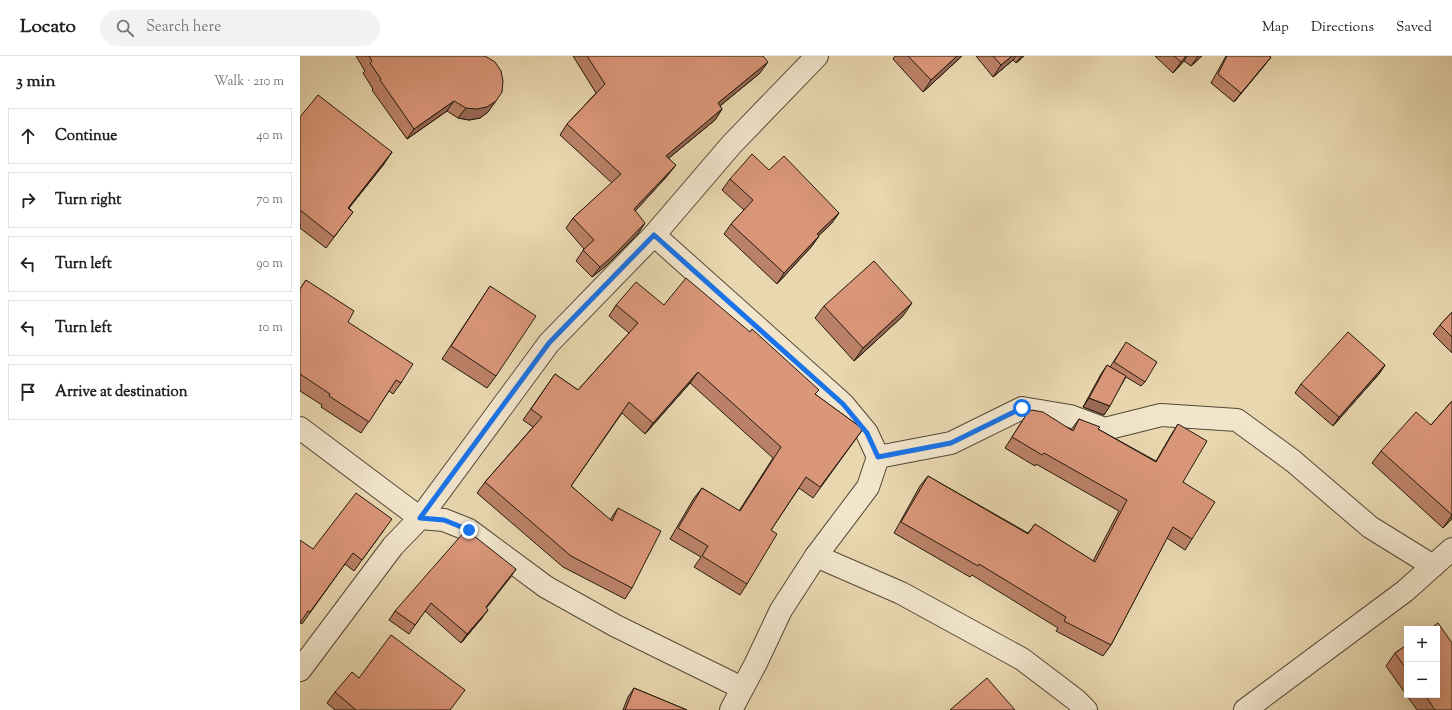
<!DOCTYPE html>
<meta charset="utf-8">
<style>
:root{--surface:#fff;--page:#f2f2f2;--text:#222;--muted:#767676;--line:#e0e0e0}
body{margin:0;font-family:"Sorts Mill Goudy",serif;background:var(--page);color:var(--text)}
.controls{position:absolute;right:12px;bottom:12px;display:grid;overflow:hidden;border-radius:0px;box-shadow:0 4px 16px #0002}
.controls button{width:36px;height:36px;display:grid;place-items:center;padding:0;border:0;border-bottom:1px solid var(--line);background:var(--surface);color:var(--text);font:20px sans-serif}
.stop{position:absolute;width:12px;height:12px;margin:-9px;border:3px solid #1a73e8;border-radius:50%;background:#fff}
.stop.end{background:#1a73e8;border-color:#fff;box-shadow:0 1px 4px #0008}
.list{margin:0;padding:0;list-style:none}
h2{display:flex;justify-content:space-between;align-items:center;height:52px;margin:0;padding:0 16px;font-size:17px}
h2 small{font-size:13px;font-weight:400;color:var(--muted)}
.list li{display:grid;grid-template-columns:26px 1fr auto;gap:12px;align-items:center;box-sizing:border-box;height:56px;margin:0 8px 8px;padding:0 8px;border:1px solid var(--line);border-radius:0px}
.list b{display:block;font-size:15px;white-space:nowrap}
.list em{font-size:13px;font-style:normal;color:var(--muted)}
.icon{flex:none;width:22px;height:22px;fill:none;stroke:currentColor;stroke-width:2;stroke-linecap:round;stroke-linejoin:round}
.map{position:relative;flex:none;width:1152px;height:654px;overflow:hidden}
header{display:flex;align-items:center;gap:24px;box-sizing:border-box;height:56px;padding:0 20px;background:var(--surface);border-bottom:1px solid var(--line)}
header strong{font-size:19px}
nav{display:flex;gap:22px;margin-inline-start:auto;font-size:14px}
.search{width:280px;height:36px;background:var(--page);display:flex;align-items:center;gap:10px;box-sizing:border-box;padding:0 14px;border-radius:22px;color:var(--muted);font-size:15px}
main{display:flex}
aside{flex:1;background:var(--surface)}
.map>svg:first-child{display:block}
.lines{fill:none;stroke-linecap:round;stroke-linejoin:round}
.minor-casing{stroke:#544836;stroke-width:24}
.minor{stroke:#f1e5cc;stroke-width:22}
.wall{fill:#bb8168;stroke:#22190d}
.shaded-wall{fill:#996955;stroke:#22190d}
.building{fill:#da9679;stroke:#22190d}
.route{stroke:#1a73e8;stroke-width:5}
</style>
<header>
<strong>Locato</strong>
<div class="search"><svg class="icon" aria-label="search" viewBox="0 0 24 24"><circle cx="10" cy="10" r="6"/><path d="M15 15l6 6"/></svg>Search here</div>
<nav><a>Map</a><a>Directions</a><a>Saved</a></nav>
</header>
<main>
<aside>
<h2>3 min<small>Walk · 210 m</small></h2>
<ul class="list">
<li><svg class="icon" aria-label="ahead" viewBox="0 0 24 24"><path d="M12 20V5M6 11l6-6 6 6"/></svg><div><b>Continue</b></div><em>40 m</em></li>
<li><svg class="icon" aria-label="right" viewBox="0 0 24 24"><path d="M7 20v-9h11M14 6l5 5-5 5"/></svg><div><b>Turn right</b></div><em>70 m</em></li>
<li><svg class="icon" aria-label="left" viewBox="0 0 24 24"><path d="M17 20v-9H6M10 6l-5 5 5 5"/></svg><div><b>Turn left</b></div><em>90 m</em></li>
<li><svg class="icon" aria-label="left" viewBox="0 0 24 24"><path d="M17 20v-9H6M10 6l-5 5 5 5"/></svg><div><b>Turn left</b></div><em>10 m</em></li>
<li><svg class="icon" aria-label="arrive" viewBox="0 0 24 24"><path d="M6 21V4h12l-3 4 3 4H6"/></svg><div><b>Arrive at destination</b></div></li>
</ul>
</aside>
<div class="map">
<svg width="1152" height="654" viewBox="0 0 1152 654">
<rect width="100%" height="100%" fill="#e9d7b0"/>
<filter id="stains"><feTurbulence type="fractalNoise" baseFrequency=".005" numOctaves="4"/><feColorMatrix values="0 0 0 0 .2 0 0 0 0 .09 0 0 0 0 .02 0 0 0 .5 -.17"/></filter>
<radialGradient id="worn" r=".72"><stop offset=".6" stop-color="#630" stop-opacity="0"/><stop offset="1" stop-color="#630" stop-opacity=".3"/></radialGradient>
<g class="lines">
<defs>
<g id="minor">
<polyline points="354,179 543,348 567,377 578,401 568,431 516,500 481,554 455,609 431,654"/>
<polyline points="0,372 120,462 144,464 169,474 246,531 316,570 442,632"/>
<polyline points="578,401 651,387 722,352 770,360 805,373 861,359 937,364 993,405 1070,471 1133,510"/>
<polyline points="516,500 601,537 722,603 776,644 786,654"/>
<polyline points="0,614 93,490 120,462 249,287 354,179 432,88 517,0"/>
<polyline points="945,654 1105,535 1152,493"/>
</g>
</defs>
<use href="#minor" class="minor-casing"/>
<use href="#minor" class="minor"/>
</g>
<g class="wall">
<polygon points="56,0 183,0 188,56 180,62 169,64 158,62 147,55 107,83 72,34 73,33 63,17 65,15"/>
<polygon points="273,0 463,0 460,17 420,50 422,53 415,64 369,102 368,119 335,155 338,178 307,209 292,221 276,205 284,193 266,172 273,162 312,127 260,79 267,68 296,37"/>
<polygon points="595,0 662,0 623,36 593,3"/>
<polygon points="676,0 724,0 716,7 713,4 693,21"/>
<polygon points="855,0 902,0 891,10 884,5 873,17"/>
<polygon points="926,0 970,0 964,10 934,46 911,27"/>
<polygon points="0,61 84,108 49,152 53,156 26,192 0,172"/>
<polygon points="469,114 539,157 531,168 519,179 512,190 477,228 424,178 431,168 444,154 422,134 430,123"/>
<polygon points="6,224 48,266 101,327 93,338 89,335 61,377 21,351 22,349 0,335 0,233"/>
<polygon points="190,230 196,320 187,332 142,303"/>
<polygon points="316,249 364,249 516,339 563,373 513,442 499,432 471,474 447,528 440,539 394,511 401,501 370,483 394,442 402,432 439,455 473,402 390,327 345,378 322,357 271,430 310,464 318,452 332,532 325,543 263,511 177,437 185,426 233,371 223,364 255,318 278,334 329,277 309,260"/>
<polygon points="524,250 603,260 554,305 515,262"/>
<polygon points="1152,256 1152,297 1133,278 1140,269"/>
<polygon points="823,291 845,326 841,330 826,321 804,359 783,351 801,318 807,309 810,311"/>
<polygon points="1085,309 1079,318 1033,370 995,337 1001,328"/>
<polygon points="1152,345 1152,463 1143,472 1072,407 1081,395 1131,369"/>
<polygon points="728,356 771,374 779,363 798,373 856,405 871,379 878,368 883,426 892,483 885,494 867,482 811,589 803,600 756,575 758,572 672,519 670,521 594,477 620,430 628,420 728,477 735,468 793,505 819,455 736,408 735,410 705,392"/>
<polygon points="84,474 54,515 45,508 2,568 0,567 13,493"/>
<polygon points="216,513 186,552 182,562 161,587 125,555 109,578 89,564 95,555"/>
<polygon points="1107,589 1107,639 1137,639 1152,654 1117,654 1086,610 1095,597"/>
<polygon points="59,622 151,654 35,654 27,647 35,636"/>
<polygon points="334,632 387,654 323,654 328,641"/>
</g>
<g class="shaded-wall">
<polygon points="657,0 662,0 623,36 631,24"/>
<polygon points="712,0 716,0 713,4 693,21 701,9"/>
<polygon points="721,0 724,0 716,7"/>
<polygon points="886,0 887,0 884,5 873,17 881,6"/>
<polygon points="898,0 902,0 891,10"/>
<polygon points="971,1 964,10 934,46 941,37"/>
<polygon points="468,6 460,17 410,58 418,47"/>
<polygon points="154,45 147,55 107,83 114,73"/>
<polygon points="196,45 188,56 180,62 169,64 158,62 166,52"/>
<polygon points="422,53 415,64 359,110 366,100"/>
<polygon points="92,96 84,108 40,163 48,152"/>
<polygon points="376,109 368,119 327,164 334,153"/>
<polygon points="539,157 531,168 510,188 517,178"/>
<polygon points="345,167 338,178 307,209 292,221 300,211"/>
<polygon points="519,180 512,190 477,228 484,217"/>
<polygon points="612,247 603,260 554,305 563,292"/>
<polygon points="1085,309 1079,318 1033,370 1039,361"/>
<polygon points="398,316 390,327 345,378 353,367"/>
<polygon points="789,342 810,350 804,359 783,351"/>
<polygon points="1152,459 1152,463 1143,472"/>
<polygon points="216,513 210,522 180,560 186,551"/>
<polygon points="188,554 182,562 161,587 167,578"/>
</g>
<g class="building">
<polygon points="69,0 185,0 195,6 201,15 203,25 202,36 196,45 187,51 176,53 166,52 154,45 114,73 80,24 81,23 70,7 72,5"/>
<polygon points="287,0 463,0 468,6 418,47 422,53 366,100 376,109 334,153 345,167 315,198 300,211 283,194 294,184 273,162 321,118 267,68 305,28"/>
<polygon points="608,0 657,0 631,24"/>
<polygon points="693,0 712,0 701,9"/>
<polygon points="874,0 886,0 881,6"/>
<polygon points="927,0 970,0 971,1 941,37 918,18"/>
<polygon points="18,39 92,96 48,152 53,156 34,181 0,154 0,61"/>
<polygon points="452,98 469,114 484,100 539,157 517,178 519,180 484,217 431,168 453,144 430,123"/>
<polygon points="574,205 612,247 563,292 524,250"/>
<polygon points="386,222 450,276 452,273 519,334 515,338 563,373 520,431 506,421 471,474 477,478 447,528 402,500 408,490 378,472 402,432 440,455 481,391 398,316 353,367 329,346 271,430 312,465 318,452 361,475 332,532 271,500 185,426 242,361 231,353 255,318 278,334 338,267 316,249 336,226 364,249"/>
<polygon points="6,224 54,255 48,266 113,308 101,327 96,324 69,366 29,340 30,338 0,318 0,233"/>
<polygon points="190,230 236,260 196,320 151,290"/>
<polygon points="1152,256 1152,281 1140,269"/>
<polygon points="1048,276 1085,309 1039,361 1001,328"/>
<polygon points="826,286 857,306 845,326 814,306"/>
<polygon points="807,309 826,320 810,350 789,342"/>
<polygon points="1152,345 1152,459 1081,395 1116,356 1131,369"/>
<polygon points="732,354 743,356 773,375 779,363 800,371 798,373 856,406 878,368 907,385 883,426 915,446 892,483 873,471 811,589 764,565 766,561 679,508 678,510 601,466 628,420 728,478 735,468 795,506 827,444 744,397 742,399 712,381 728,356"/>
<polygon points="56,437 92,463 62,504 53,497 10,556 8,555 0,567 0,484 13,493"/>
<polygon points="165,475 169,476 216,513 186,551 188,554 167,578 131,547 115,569 95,555"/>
<polygon points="1138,567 1152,587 1152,654 1135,654 1125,639 1137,639 1137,573 1130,573"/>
<polygon points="91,579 165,634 150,654 56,654 35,636 52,616 59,622"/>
<polygon points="1107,589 1107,614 1095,597"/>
<polygon points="687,622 715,654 650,654"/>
<polygon points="334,632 387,654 325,654"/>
</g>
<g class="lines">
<polyline class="route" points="169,474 144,464 120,462 249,287 354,179 543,348 567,377 578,401 651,387 722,352"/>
</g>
<rect width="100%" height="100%" filter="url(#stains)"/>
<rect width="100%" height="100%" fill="url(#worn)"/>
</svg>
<div class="controls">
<button>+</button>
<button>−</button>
</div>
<div class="stop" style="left:722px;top:352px"></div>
<div class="stop end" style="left:169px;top:474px"></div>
</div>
</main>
